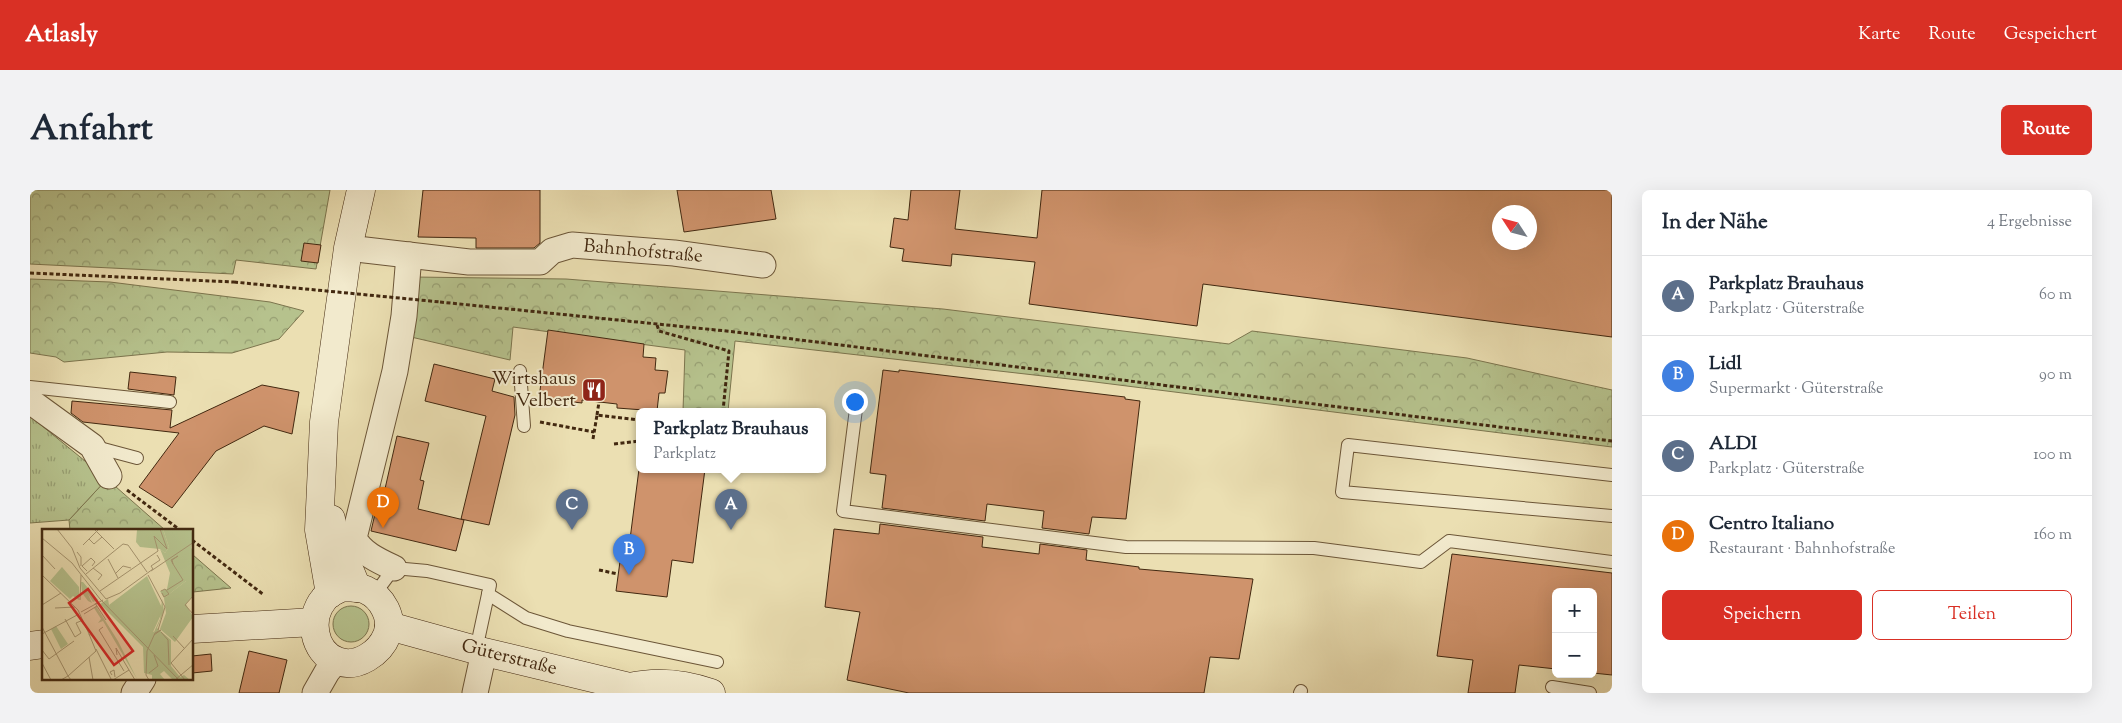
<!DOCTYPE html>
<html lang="de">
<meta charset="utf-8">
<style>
:root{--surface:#fff;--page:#f2f2f3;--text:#1f2937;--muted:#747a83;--line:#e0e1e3;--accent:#d93025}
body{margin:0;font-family:"Sorts Mill Goudy",serif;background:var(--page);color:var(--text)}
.controls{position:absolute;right:15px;bottom:15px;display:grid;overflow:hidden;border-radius:8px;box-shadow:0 5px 20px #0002}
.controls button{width:45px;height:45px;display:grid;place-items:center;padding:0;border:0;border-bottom:1px solid var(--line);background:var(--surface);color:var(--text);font:25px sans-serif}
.compass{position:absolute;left:1462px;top:15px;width:45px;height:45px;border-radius:50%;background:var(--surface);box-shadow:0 5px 20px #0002;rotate:306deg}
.you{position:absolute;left:824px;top:211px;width:18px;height:18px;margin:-12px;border:4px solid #fff;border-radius:50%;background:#1a73e8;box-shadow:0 0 0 8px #1a73e833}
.badge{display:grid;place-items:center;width:32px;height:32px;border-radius:50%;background:var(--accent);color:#fff;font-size:16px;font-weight:700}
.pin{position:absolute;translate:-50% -41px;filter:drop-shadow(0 1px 2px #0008)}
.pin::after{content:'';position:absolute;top:26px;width:18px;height:15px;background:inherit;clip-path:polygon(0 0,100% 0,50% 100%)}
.popup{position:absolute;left:606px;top:218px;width:190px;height:65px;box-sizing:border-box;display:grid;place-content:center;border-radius:8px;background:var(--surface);filter:drop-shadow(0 1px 4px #0005);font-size:16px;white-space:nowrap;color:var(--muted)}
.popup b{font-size:19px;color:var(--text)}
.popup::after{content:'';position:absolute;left:50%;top:100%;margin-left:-10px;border:10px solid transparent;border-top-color:var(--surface)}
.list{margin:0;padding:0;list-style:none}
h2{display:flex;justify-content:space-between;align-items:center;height:65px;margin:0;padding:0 20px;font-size:21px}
h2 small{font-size:16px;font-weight:400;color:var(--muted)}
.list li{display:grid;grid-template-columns:32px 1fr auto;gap:15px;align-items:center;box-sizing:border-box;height:80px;padding:0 20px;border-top:1px solid var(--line)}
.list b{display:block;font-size:19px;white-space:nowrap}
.list p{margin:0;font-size:16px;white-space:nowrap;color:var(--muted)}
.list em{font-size:16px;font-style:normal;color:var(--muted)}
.actions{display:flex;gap:10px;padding:15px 20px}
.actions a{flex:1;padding:11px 0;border:1px solid var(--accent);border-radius:8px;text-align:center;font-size:18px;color:var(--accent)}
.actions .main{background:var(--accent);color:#fff}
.map{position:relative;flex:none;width:1582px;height:503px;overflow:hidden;border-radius:8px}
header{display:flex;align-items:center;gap:30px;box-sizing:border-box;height:70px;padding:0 25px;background:var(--accent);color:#fff}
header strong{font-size:24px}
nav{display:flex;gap:28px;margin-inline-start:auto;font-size:18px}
.intro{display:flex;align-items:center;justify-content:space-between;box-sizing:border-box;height:120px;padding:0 30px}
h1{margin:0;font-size:35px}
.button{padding:12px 22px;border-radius:8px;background:var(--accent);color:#fff;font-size:18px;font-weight:700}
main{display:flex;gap:30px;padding:0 30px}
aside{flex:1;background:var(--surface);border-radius:8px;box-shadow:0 5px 20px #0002}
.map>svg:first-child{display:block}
.grass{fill:#b6c28d;stroke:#7c754e}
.forest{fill:url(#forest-crowns);stroke:#7c754e}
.park{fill:url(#park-tufts);stroke:#7c754e}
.building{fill:#cf936c;stroke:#422810;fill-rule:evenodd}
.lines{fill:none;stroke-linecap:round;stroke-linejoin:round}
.lane-casing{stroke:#6c5638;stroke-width:14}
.street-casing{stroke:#6c5638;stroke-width:27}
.secondary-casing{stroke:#422810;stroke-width:29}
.path{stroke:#422810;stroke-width:3;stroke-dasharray:4 2.5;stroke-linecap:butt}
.lane{stroke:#f2eacd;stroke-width:12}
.street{stroke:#f2eacd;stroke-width:25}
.secondary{stroke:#f2eacd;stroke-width:28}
.path-bridge{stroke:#422810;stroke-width:3;stroke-dasharray:4 2.5;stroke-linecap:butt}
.labels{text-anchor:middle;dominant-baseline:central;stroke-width:4;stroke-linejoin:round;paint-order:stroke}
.street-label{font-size:19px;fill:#422810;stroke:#f2eacd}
.poi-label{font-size:19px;fill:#422810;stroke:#f2eacd;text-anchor:end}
.inset-road{fill:none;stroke:#a79671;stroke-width:1}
.view{fill:#d62828;fill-opacity:0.15;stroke:#d62828;stroke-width:2.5}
.inset-edge{fill:none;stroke:#422810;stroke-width:2.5}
</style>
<header>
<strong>Atlasly</strong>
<nav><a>Karte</a><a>Route</a><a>Gespeichert</a></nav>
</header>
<div class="intro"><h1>Anfahrt</h1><a class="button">Route</a></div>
<main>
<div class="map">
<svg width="1582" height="503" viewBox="0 0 1582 503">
<defs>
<pattern id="forest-crowns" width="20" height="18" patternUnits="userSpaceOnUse" patternTransform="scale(1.25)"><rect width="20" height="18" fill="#b6c28d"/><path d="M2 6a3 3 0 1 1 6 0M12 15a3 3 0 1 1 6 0" fill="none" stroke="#969e72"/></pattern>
<pattern id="park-tufts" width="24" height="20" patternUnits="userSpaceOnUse" patternTransform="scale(1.25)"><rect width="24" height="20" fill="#b6c28d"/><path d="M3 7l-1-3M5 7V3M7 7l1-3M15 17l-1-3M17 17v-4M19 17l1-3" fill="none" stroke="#969e72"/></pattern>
</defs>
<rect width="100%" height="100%" fill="#ebdfb2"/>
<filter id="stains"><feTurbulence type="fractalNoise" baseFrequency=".004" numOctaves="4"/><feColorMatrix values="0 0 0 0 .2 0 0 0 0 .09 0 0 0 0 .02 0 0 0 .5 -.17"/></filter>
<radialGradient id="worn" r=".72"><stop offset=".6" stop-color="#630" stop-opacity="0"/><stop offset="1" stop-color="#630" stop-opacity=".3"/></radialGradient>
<circle class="grass" cx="321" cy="434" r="18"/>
<g class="forest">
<polygon points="0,0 300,0 286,79 206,70 203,84 0,74"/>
<polygon points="384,87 536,89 913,119 1199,154 1222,141 1437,168 1582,200 1582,257 1057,191 705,151 698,221 653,221 655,160 483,137 480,170 381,147"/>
<polygon points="0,89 80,92 240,112 274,121 249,149 202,163 137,162 34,172 26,167 0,163"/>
<polygon points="77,289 135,340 40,340 39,330"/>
<polygon points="162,365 163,365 201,398 163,402"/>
</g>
<polygon class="park" points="0,226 77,289 39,330 0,333"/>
<g class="building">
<polygon points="393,0 510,0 510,53 504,58 446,58 446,48 388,47"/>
<polygon points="647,0 741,0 746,29 654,42"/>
<path d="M881 0H930L925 39 1007 48 1012 0H1582V147L1173 94 1167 136 999 114 1005 72 922 64 921 76 872 71 874 59 860 57 864 28 878 30ZM1470 22H1500V52H1470Z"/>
<polygon points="274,53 291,55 288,73 271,71"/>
<polygon points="518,140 614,154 613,167 626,168 625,180 638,181 635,203 629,203 627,221 587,218 587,214 552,210 552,213 509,208"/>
<polygon points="404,174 465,189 462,201 484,207 485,225 459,335 431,329 456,226 395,211"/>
<polygon points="853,180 869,182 869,180 1095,207 1095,209 1110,211 1096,329 1062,327 1059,344 1012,338 1014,321 957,314 955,331 852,318 856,285 840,283"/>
<polygon points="100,182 146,187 144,205 98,199"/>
<polygon points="232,195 269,202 262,244 234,236 186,261 142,318 109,297 149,243 53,232 41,223 42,211 142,220 140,238"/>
<polygon points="367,246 399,253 390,290 394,291 388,319 434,330 426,361 341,341 348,311 352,312"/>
<polygon points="609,279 675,279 663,373 642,370 637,407 586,401 591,364 598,365"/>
<polygon points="850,334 953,347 952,357 1009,364 1010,354 1057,360 1056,370 1109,377 1109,379 1223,389 1209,469 1180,467 1174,503 879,503 817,490 830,422 795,417 804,339 849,344"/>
<polygon points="1422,364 1582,383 1582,485 1563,483 1563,402 1526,402 1526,479 1489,475 1485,503 1438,503 1443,470 1407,466"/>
<polygon points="219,461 257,470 249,503 209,503"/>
<polygon points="181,464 182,481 162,483 162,466"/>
</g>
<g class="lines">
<defs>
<g id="lane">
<polyline points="490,181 494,236"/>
<polyline points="0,197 140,212"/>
<polyline points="826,219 813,321 1096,357 1284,358 1391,372 1419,351 1582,372"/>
<polyline points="62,256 107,268"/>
<polyline points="1582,285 1318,255 1312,302 1582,326"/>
<polyline points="458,404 496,428 538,441 687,472"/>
<polyline points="344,405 364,378 397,381 460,395 446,460"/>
<polyline points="1522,497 1560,503"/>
<polyline points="1270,503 1271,501"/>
</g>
<g id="street">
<polyline points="318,58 439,72 510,72 522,61 542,55 644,63 733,75"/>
<polyline points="0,211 62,256 79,286"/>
<path d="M364 378C349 371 331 363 324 348L365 181 374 126 379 65"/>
<polyline points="104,503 113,489"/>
<polyline points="285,503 297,482 306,471"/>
<polyline points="445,503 454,462"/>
</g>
<g id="secondary">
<polyline points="301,329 303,340 327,398"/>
<path d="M313 397C321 398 329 397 336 400 352 407 364 428 357 445 350 463 327 479 307 471 283 462 278 428 294 409 298 403 307 400 313 397Z"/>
<polyline points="300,404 289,340 294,232 318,58 331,0"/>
<path d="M359 436 446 460 600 497C627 491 655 494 681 503"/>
<polyline points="162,439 284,432"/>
<polyline points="0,456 14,454"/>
</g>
</defs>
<use href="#lane" class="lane-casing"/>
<use href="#street" class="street-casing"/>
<use href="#secondary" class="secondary-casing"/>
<g class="path">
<polyline points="0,83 204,92"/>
<polyline points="410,112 706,142 1582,251"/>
<polyline points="627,135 629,141 699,161 693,221"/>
<polyline points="567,225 569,212"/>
<polyline points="510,232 564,242"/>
<polyline points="563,249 567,225 610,230"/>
<polyline points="584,254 610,251"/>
<polyline points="703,279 707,281"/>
<polyline points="97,300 150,340"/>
<polyline points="162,350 234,405"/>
<polyline points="569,380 588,384"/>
</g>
<use href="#lane" class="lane"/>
<use href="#street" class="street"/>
<use href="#secondary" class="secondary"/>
<polyline class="path-bridge" points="204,92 410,112"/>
</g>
<defs>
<symbol id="restaurant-square" viewBox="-11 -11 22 22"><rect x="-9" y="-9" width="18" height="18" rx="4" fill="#8f2418" stroke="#f2eacd"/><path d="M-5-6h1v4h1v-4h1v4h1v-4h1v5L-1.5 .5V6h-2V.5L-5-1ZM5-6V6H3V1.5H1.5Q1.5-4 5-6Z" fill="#fff"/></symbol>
</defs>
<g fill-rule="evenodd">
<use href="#restaurant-square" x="550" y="186" width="28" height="28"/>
</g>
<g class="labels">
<g class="street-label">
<text transform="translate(613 62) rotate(5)">Bahnhofstraße</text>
<text transform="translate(479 468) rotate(14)">Güterstraße</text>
</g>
<g class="poi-label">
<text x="546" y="189">Wirtshaus<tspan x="546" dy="22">Velbert</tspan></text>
</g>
</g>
<g transform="translate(12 339)">
<rect width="151" height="151" fill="#ebdfb2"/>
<path d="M121 0H128L138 8H151L144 52 122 69 118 62 125 60 128 44 118 20 123 24 127 18Z" fill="#b6c28d"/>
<path d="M121 0 127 18 123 24 118 20 98 18 94 13 95 1H80ZM128 0H149L151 8H133ZM39 53H41L56 71 51 73 46 65 50 74 46 72 40 64ZM66 70 67 76 112 103 118 90 120 70 122 82 115 99 129 111V137L138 148 142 146 148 151H131L122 142 118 145 123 151H110V146L102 144 101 118 58 75ZM54 77 76 112 95 150 61 92 56 94 59 90 52 79Z" fill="#b6c28d"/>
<path d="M105 47 121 81 106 114 67 76ZM14 97 26 115 19 120 9 100Z" fill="#b6c28d"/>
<path d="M151 18V67L144 75 151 88 133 113 118 100 124 84 122 69 144 52 133 35ZM20 38 37 58V71L31 67 28 70 8 52Z" fill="#b6c28d"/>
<path class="inset-road" d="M15 0 30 19 38 39 64 70M52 0 72 20M0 9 30 34 58 70 137 151M47 10 52 15 60 8M41 16 57 0M116 22 112 7 125 20 118 0M35 23 39 28V37M0 26 13 40M66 30 76 49M51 39 60 46 56 51M111 40 109 37 118 31 115 26M45 42 40 37 49 29 53 33 50 37M109 42 152 13M44 45 81 15 86 16 105 43M73 45 81 37 89 39M0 46 36 81 48 107M106 46 123 78 116 101M125 61 141 51 131 35 130 31 136 27 129 31 131 35M58 62 116 22M119 62 123 60 127 65 122 68 120 64M152 66 143 76 152 86M64 70 78 64 111 40M38 71 39 46M53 74 64 91M0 76 19 64M13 79 33 78M39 83 61 71M42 85 55 77M23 90 33 108 39 104 34 94 41 91M0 98 26 147 19 151M61 98 57 101 82 142M119 103 126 111 127 136M0 105 37 85M131 107 142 119M54 120 69 150M0 121 7 130 32 112M75 126 74 119 87 141M47 128 51 151M0 134 9 151M107 144 116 137 112 126M70 146 68 143 72 141 73 148M29 151 26 147 54 122 47 105M71 151 87 141 93 151M107 151 104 146 105 122 113 104 119 101 112 106M133 151 152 135M143 151 129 134 152 109"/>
<path class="view" d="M46 60 91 122 72 136 27 74Z"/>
<rect width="151" height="151" class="inset-edge"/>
</g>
<rect width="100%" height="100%" filter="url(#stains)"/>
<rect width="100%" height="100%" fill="url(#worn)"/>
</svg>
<div class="controls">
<button>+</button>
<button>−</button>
</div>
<svg class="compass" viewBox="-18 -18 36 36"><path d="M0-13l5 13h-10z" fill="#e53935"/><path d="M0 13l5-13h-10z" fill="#747a83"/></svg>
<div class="you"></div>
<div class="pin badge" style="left:701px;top:340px;background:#5c6f8a">A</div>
<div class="popup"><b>Parkplatz Brauhaus</b>Parkplatz</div>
<div class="pin badge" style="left:599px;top:385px;background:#3f7fe0">B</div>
<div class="pin badge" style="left:542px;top:340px;background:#5c6f8a">C</div>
<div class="pin badge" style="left:353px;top:338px;background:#e8710a">D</div>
</div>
<aside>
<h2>In der Nähe<small>4 Ergebnisse</small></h2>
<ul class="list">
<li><span class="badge" style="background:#5c6f8a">A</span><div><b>Parkplatz Brauhaus</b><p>Parkplatz · Güterstraße</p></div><em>60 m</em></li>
<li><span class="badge" style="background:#3f7fe0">B</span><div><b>Lidl</b><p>Supermarkt · Güterstraße</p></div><em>90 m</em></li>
<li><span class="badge" style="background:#5c6f8a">C</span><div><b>ALDI</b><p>Parkplatz · Güterstraße</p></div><em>100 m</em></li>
<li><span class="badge" style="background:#e8710a">D</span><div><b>Centro Italiano</b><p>Restaurant · Bahnhofstraße</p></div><em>160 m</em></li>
</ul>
<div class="actions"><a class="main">Speichern</a><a>Teilen</a></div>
</aside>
</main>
